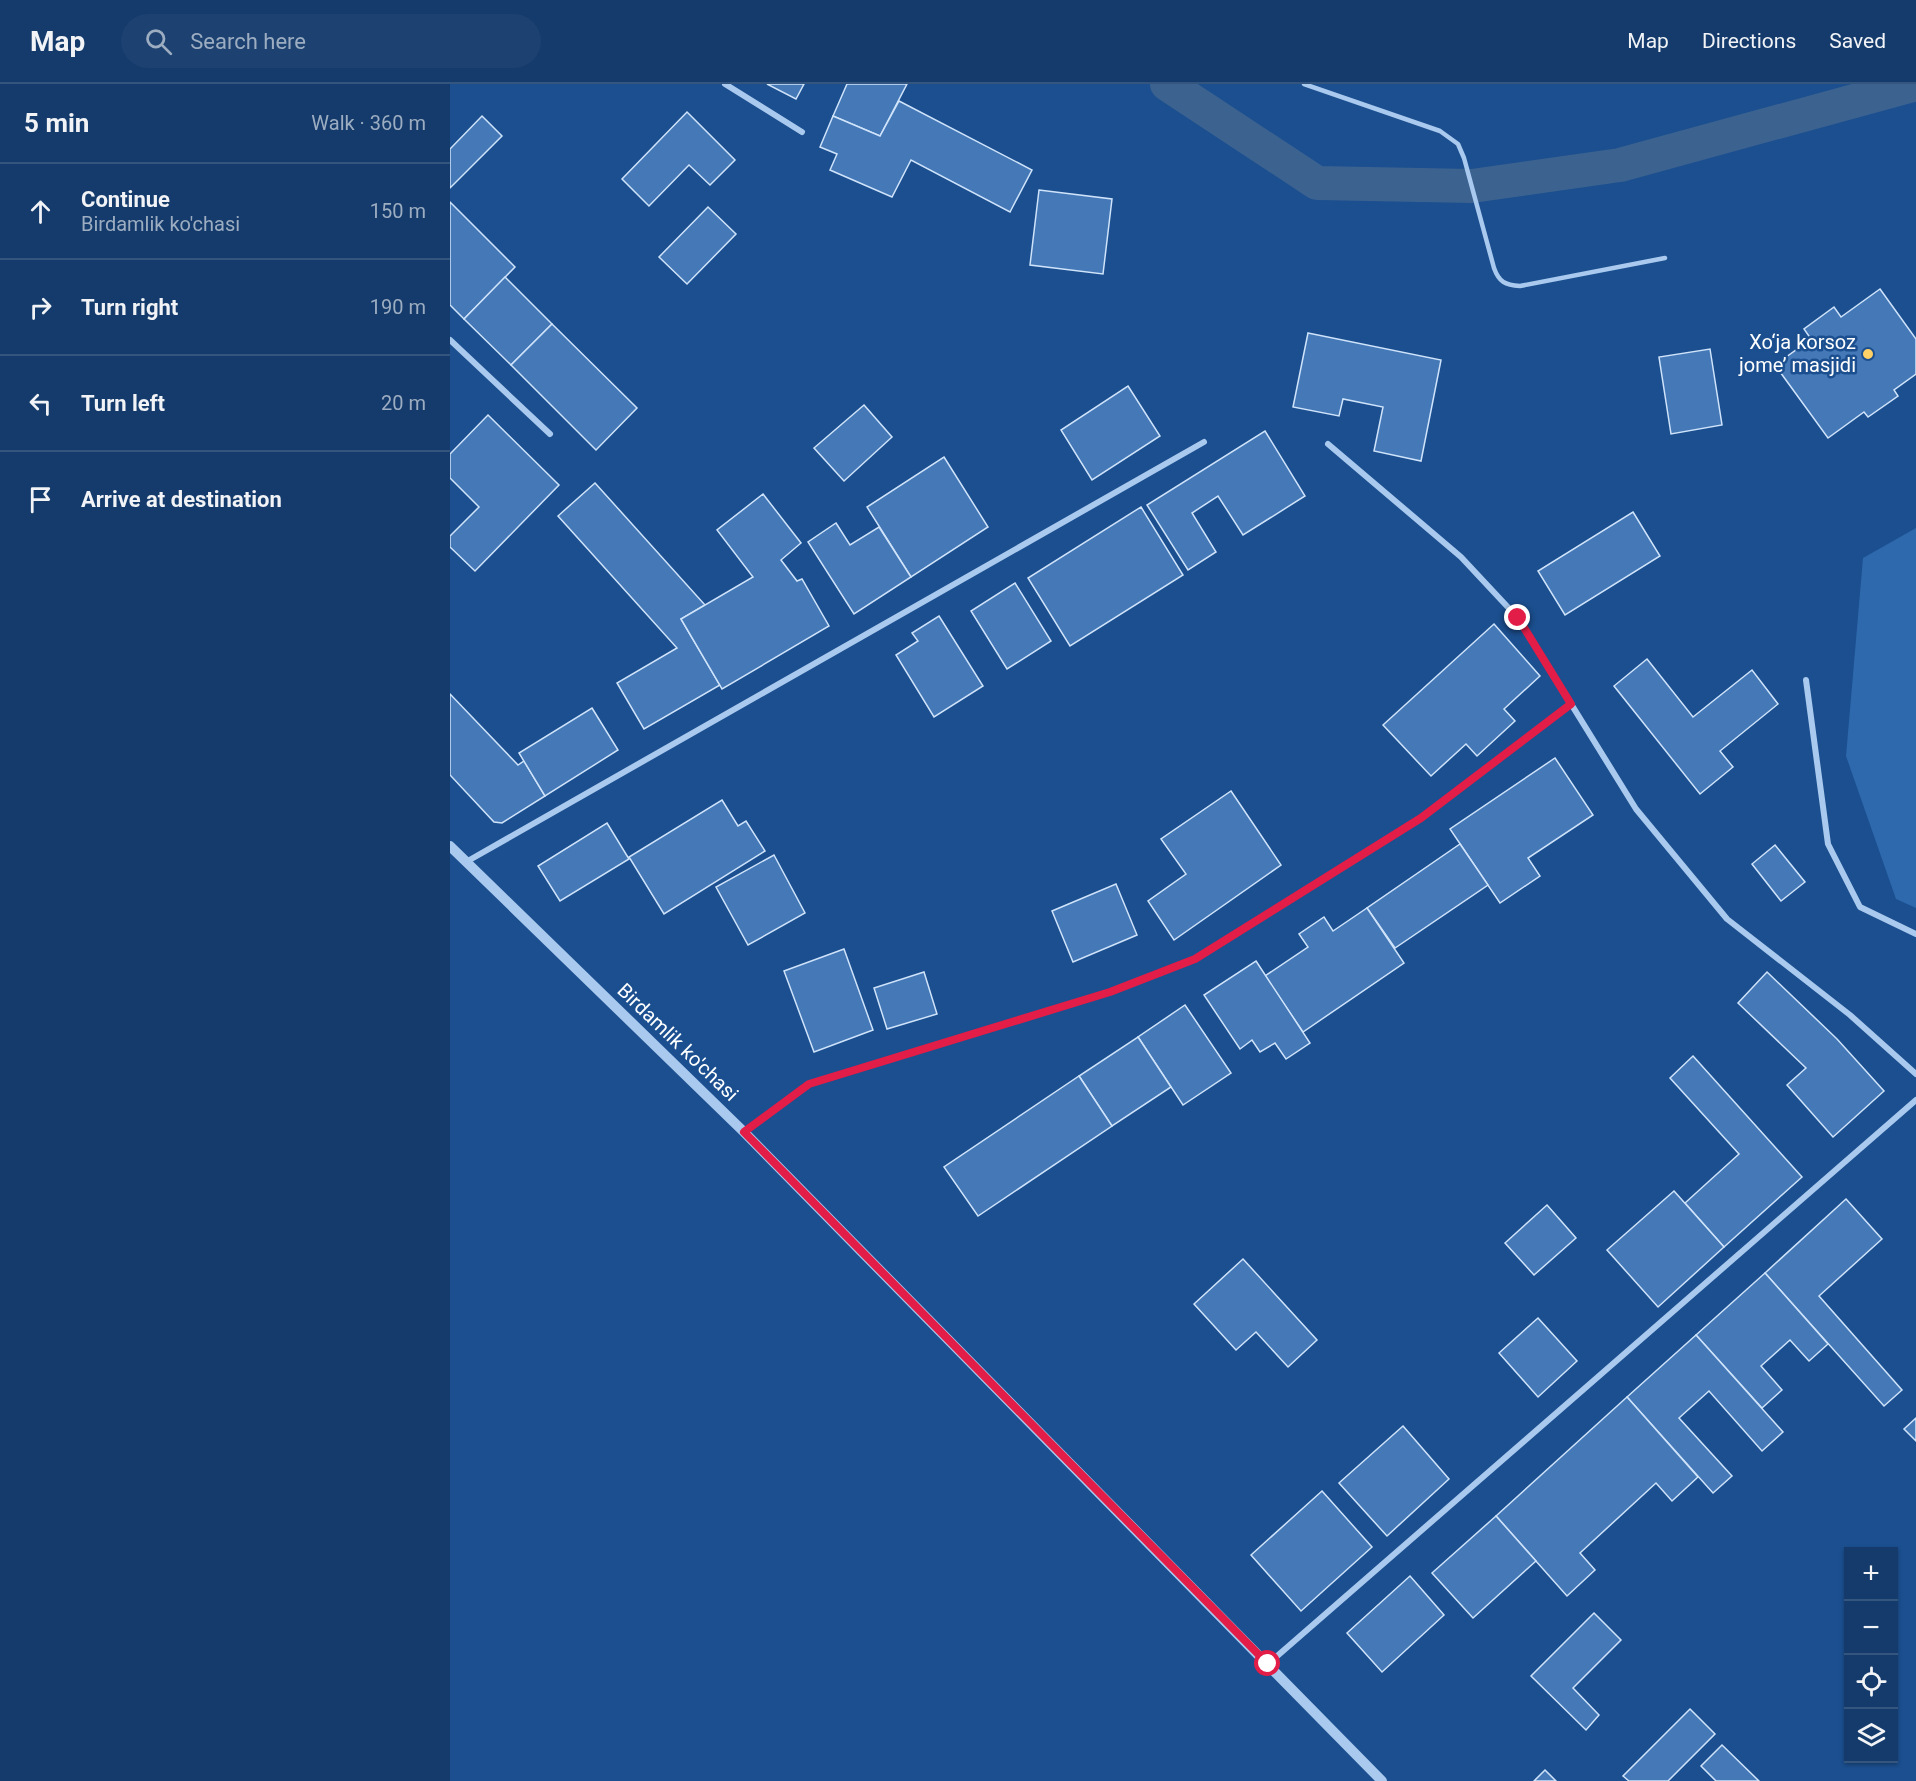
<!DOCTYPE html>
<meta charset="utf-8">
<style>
:root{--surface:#143b6b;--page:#1d4271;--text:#f1f3f6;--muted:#9dadc1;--line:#33557e}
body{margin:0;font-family:Roboto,sans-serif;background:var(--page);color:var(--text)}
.controls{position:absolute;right:18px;bottom:18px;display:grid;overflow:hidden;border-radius:0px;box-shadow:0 2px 4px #0004}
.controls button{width:54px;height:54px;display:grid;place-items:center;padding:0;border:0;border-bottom:2px solid var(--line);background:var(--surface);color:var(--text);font:30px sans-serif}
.stop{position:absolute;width:18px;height:18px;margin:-14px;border:4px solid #e11d48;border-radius:50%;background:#fff}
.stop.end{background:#e11d48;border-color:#fff;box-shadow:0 2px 6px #0008}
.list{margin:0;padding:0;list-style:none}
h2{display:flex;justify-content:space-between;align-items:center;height:78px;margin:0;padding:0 24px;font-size:26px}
h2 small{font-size:20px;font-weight:400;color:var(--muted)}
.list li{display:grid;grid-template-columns:39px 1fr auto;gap:18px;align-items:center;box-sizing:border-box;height:96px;padding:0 24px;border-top:2px solid var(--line)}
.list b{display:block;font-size:22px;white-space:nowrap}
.list p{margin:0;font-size:20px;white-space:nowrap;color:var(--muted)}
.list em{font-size:20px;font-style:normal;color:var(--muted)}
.icon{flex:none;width:33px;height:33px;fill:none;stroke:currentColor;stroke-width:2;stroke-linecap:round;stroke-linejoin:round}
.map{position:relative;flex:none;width:1466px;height:1697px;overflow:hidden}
header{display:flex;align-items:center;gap:36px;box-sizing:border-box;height:84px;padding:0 30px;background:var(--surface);border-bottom:2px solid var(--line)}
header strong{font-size:28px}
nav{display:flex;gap:33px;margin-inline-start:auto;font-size:21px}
.search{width:420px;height:54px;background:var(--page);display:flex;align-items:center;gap:15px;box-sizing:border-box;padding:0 21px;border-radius:33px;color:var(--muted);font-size:22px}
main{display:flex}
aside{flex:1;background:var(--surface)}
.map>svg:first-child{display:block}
.green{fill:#2e69ad}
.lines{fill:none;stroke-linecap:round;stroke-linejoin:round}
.canal{stroke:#3c6290;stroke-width:34}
.building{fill:#4478b7;stroke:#cfe3fa;stroke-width:1.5}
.service{stroke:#a9c9ee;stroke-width:4.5}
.minor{stroke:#a9c9ee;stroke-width:6}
.tertiary{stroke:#a9c9ee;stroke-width:10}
.route{stroke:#e11d48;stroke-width:8}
.poi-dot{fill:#ffd166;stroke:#1b4f8f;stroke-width:2}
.labels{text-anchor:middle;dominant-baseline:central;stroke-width:5;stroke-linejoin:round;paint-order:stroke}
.poi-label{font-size:20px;fill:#fff;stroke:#1b4f8f;text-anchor:end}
.street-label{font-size:20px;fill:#fff;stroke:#1b4f8f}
</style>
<header>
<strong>Map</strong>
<div class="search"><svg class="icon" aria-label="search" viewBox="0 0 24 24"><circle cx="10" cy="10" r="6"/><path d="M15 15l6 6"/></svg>Search here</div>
<nav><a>Map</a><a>Directions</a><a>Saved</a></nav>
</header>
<main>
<aside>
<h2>5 min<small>Walk · 360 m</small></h2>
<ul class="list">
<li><svg class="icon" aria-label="ahead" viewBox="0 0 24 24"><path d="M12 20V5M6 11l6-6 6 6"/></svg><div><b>Continue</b><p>Birdamlik ko'chasi</p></div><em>150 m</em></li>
<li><svg class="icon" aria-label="right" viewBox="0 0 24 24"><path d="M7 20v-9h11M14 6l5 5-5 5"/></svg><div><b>Turn right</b></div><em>190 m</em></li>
<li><svg class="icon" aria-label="left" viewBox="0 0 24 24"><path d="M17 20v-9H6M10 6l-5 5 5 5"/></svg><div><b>Turn left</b></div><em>20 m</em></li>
<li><svg class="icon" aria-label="arrive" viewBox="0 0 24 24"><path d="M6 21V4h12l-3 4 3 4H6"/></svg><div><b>Arrive at destination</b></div></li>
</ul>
</aside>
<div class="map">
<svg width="1466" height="1697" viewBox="0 0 1466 1697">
<rect width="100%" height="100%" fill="#1b4f8f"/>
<polygon class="green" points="1466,444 1466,824 1446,815 1396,672 1413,474"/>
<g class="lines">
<polyline class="canal" points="717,0 867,99 1022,102 1170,81 1466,0"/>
</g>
<g class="building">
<polygon points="317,0 354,0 346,15"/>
<polygon points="397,0 457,0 430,52 383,32"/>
<polygon points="449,17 582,86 560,128 461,76 442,113 380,86 387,70 370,63 383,32 430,52"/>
<polygon points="237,28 285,76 260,101 239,81 199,122 172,95"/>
<polygon points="32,32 52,52 0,104 0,65"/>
<polygon points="589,106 662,115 653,190 580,181"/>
<polygon points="0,118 65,183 14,235 0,221"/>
<polygon points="258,123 286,150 237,200 209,173"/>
<polygon points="55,193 102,240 61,281 14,235"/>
<polygon points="1430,205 1466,255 1466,290 1444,306 1448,312 1418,333 1414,328 1378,354 1325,281 1361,255 1354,245 1384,223 1391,233"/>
<polygon points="102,240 187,324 146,366 61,281"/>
<polygon points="858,249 991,276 971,377 924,367 933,323 893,315 889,332 843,323"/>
<polygon points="1260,265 1272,341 1221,350 1209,273"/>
<polygon points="678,302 710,352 642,396 611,346"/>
<polygon points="414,321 442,353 394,397 364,364"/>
<polygon points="38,331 109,401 25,487 0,463 0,452 29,423 0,394 0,370"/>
<polygon points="815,347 855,412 793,451 768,412 742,429 766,468 738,486 697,421"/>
<polygon points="494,373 538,443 461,493 417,423"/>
<polygon points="145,399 255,521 231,535 270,601 194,645 167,599 227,564 108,432"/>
<polygon points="313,410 351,459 331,476 347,497 352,495 379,542 272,605 231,535 303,493 267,446"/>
<polygon points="691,423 733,491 620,562 578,494"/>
<polygon points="1183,428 1210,472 1115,531 1088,487"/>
<polygon points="386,439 400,461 429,443 461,493 404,530 358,458"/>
<polygon points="565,499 601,557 557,585 521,527"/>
<polygon points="489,532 533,602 484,633 446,571 468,557 462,549"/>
<polygon points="1044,540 1090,592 1054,625 1065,637 1027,672 1016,660 981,692 933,641"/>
<polygon points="1197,575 1243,633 1302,586 1328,620 1270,667 1283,683 1250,710 1164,602"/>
<polygon points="0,610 68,681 74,677 95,712 52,739 44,738 0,691"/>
<polygon points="142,624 168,666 95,712 69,669"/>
<polygon points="1105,674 1143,731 1078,774 1090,792 1050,819 1000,745"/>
<polygon points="781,707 831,781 724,856 698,817 736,790 711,755"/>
<polygon points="272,716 288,742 296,737 315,767 214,830 179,773"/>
<polygon points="157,739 179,775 110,817 88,782"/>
<polygon points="1010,760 1038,801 945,864 917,824"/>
<polygon points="1325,761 1355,798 1331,817 1302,780"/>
<polygon points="324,771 355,829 298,861 266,803"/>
<polygon points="666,800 687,851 623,878 602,827"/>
<polygon points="917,824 954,879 853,948 815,892 858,863 849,850 874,833 883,847"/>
<polygon points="394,865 423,946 364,968 334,887"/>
<polygon points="806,877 860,959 836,975 825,959 810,968 802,956 790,965 754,911"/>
<polygon points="474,888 487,930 437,945 424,904"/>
<polygon points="1317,888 1387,955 1434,1007 1383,1053 1337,1001 1356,984 1288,919"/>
<polygon points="735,921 781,989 733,1021 688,953"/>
<polygon points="688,953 721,1003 662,1042 629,992"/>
<polygon points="1243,972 1352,1093 1274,1163 1235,1119 1289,1070 1220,994"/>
<polygon points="629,992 662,1042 528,1132 494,1083"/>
<polygon points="1224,1107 1274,1163 1208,1223 1157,1166"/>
<polygon points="1396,1115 1432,1155 1369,1212 1452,1306 1434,1322 1315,1189"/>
<polygon points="1097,1121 1126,1154 1084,1191 1055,1159"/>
<polygon points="793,1175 867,1256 838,1283 806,1248 786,1266 744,1220"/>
<polygon points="1315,1189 1378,1260 1359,1277 1340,1256 1311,1282 1332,1306 1312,1324 1246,1251"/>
<polygon points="1088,1234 1127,1277 1088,1313 1049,1269"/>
<polygon points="1246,1251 1333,1348 1312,1367 1259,1307 1229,1334 1282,1392 1263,1409 1177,1313"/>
<polygon points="1177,1313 1248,1393 1222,1417 1206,1399 1130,1469 1145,1486 1117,1512 1046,1432"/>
<polygon points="1466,1334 1466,1357 1454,1345"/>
<polygon points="953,1342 999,1395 937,1452 889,1399"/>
<polygon points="872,1407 922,1463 851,1527 801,1471"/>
<polygon points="1046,1432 1086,1477 1023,1534 982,1489"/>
<polygon points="960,1492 994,1531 932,1588 897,1549"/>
<polygon points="1144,1529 1171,1556 1123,1604 1149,1631 1136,1646 1081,1592"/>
<polygon points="1240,1625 1265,1650 1218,1697 1179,1697 1173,1692"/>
<polygon points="1272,1661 1309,1697 1266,1697 1251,1682"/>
<polygon points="1095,1686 1106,1697 1084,1697"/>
</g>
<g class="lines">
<path class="service" d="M854 0 990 47 1008 60 1014 74 1044 184C1049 198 1055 201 1070 202L1215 174"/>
<g class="minor">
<polyline points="275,0 352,48"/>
<polyline points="0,256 100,350"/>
<polyline points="878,360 1011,473 1068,534 1186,725 1277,835 1400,931 1466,990"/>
<polyline points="1356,596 1378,760 1410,823 1466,850"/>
<polyline points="16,778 754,358"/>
<polyline points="294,1048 359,1000 660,908 745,875 971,734 1121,620"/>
<polyline points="818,1580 1466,1016"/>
</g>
<polyline class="tertiary" points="0,762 294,1048 932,1697"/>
</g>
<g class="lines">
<polyline class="route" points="818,1580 294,1048 359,1000 660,908 745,875 971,734 1121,620 1068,534"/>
</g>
<circle class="poi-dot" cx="1418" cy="270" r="6"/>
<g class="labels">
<g class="poi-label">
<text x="1406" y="258">Xo‘ja korsoz<tspan x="1406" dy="23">jome’ masjidi</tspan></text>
</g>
<g class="street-label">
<text transform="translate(228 958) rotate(44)">Birdamlik ko'chasi</text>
</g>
</g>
</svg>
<div class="controls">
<button>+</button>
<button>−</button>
<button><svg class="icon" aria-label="locate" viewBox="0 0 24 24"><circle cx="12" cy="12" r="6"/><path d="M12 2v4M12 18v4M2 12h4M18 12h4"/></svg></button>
<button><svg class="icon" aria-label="layers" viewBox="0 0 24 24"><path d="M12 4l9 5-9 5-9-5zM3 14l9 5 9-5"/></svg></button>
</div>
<div class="stop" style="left:818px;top:1580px"></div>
<div class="stop end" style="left:1068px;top:534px"></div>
</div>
</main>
